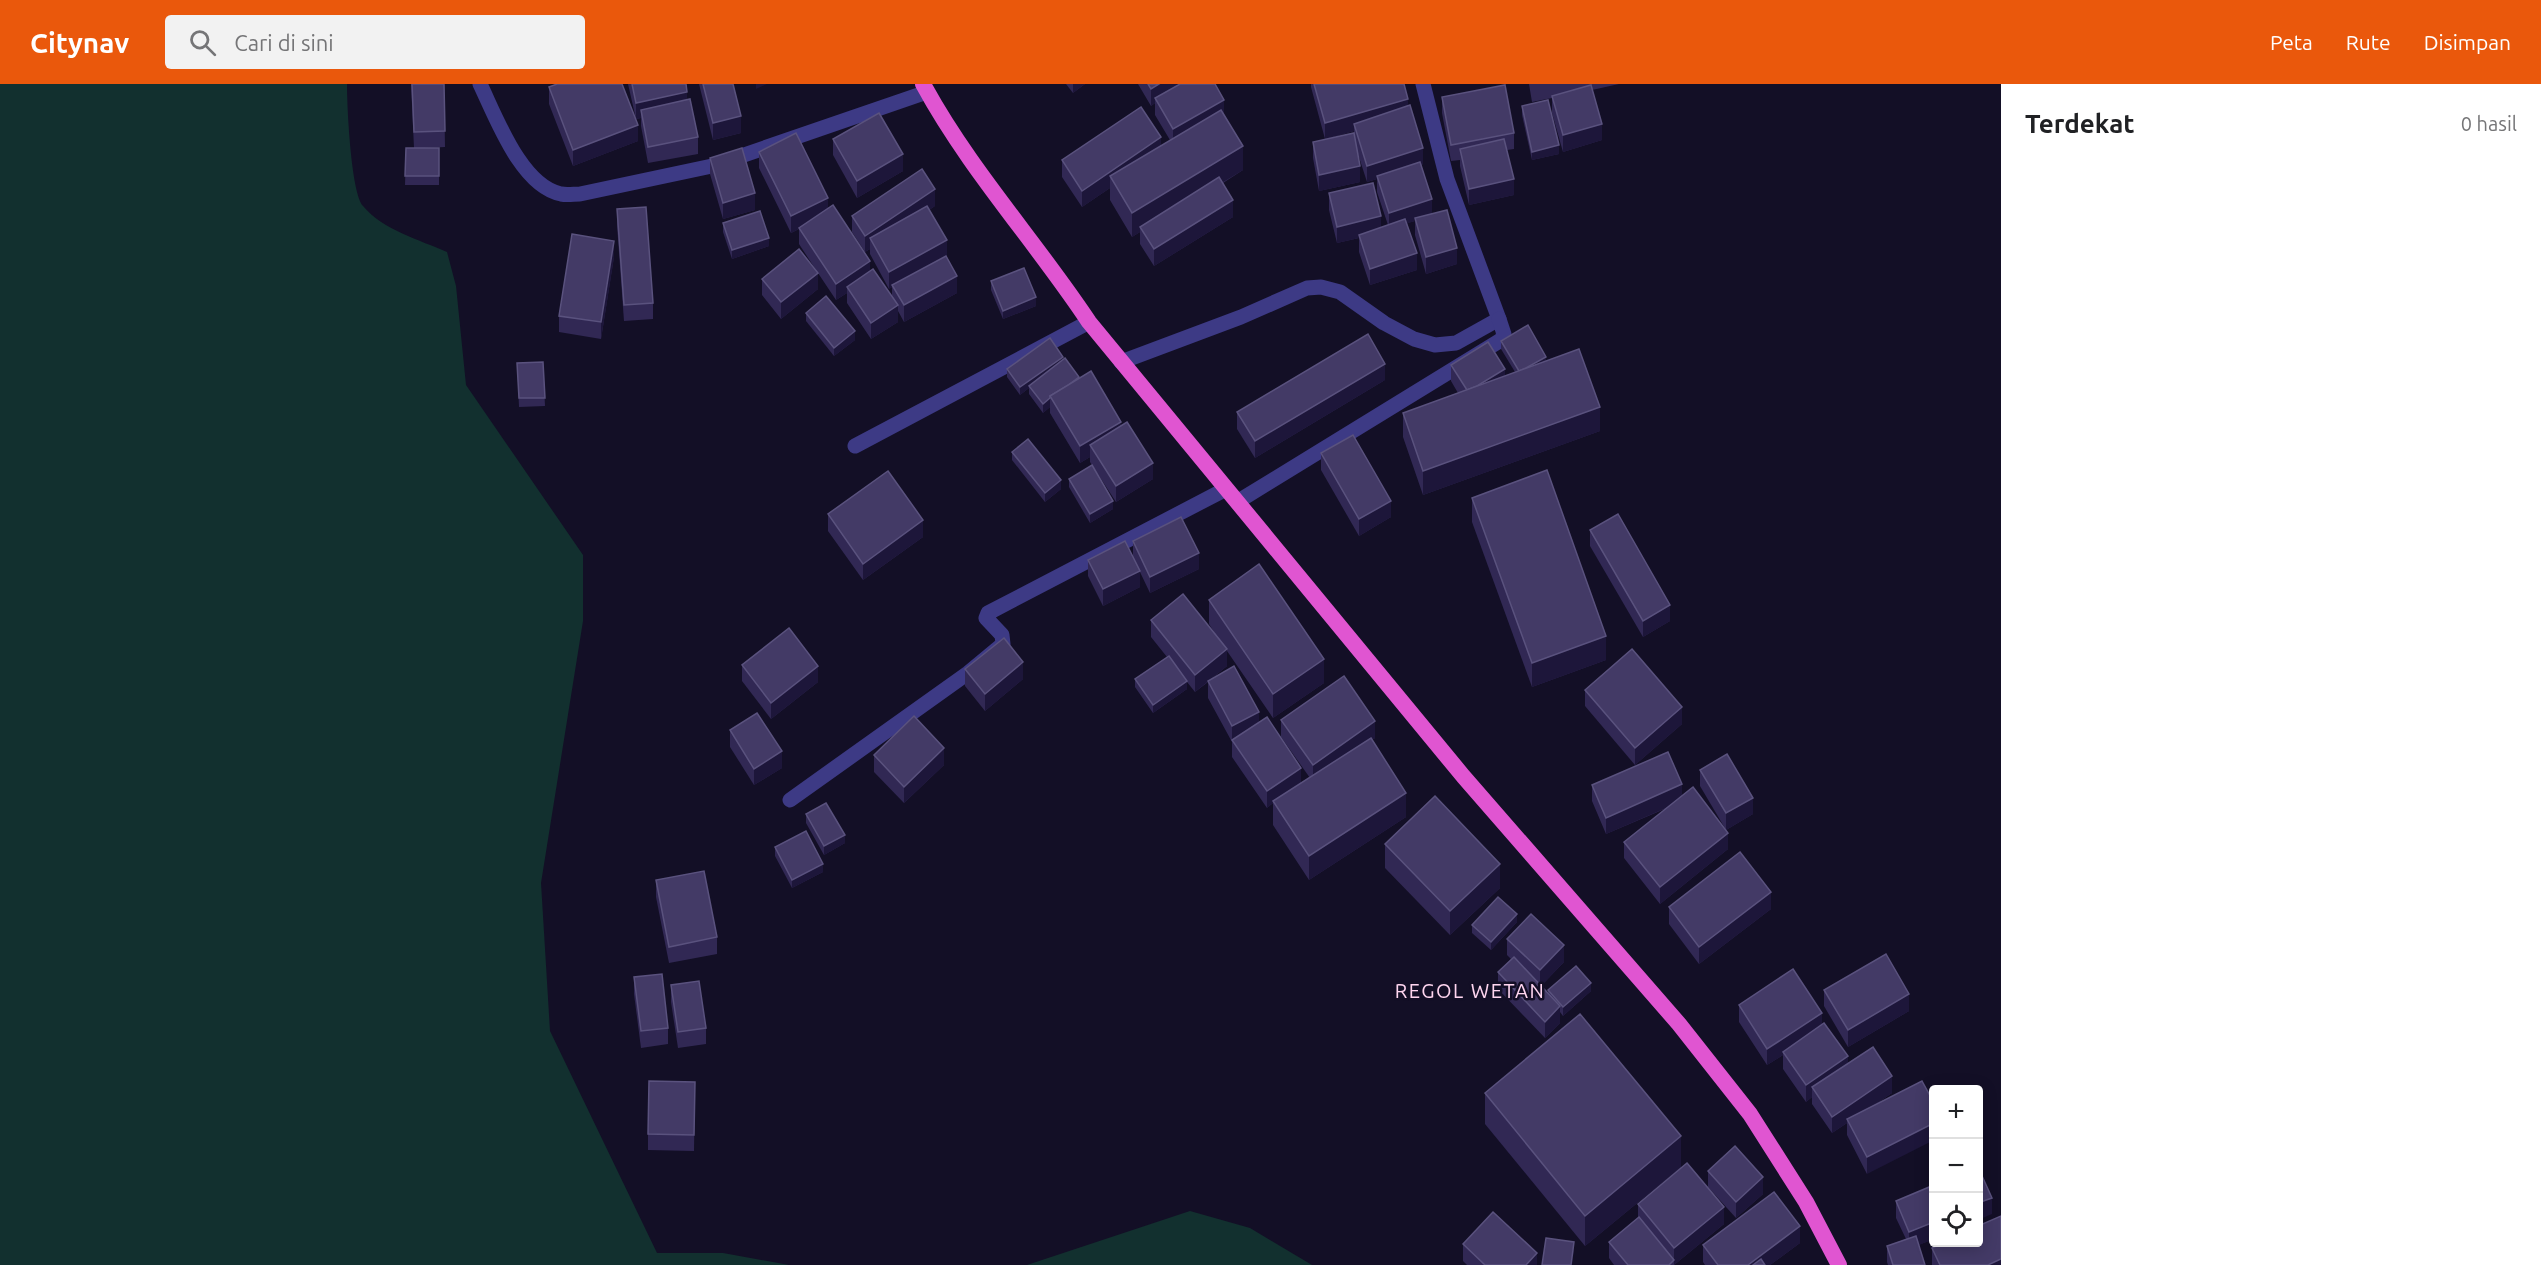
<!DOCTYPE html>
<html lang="id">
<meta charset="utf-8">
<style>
:root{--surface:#fff;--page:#f2f2f2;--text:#202124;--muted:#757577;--line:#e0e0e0;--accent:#ea580c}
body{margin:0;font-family:Ubuntu,sans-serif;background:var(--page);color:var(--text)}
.controls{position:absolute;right:18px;bottom:18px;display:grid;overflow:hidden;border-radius:6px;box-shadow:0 3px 15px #0003}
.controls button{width:54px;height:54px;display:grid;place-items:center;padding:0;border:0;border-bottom:2px solid var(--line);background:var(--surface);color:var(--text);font:30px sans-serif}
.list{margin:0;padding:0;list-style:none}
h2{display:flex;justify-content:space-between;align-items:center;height:78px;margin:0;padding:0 24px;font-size:26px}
h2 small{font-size:20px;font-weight:400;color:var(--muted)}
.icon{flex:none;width:33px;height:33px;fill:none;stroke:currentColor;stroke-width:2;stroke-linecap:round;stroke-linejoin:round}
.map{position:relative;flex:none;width:2001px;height:1181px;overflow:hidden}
header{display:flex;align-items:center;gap:36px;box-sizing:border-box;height:84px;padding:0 30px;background:var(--accent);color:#fff}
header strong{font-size:28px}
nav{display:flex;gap:33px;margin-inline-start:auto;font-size:21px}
.search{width:420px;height:54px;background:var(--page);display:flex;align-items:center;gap:15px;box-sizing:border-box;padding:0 21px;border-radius:6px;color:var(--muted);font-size:22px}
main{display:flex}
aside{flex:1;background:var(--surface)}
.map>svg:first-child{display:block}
.green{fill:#12302f}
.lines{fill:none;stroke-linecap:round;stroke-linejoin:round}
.minor{stroke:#3d3a85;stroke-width:15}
.trunk{stroke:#e055d1;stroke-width:16}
.wall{fill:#312854}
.shaded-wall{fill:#1d163a}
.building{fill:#433a66;stroke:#5a527e;stroke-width:1.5}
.labels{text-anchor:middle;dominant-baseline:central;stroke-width:5;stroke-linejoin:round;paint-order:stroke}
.quarter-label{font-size:20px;letter-spacing:1.5px;fill:#ffd6f0;stroke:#130f26}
</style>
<header>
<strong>Citynav</strong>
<div class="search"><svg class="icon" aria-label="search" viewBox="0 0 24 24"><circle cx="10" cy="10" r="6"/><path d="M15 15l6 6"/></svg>Cari di sini</div>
<nav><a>Peta</a><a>Rute</a><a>Disimpan</a></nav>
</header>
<main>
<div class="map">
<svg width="2001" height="1181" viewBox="0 0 2001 1181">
<rect width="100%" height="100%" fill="#130f26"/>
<g class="green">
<path d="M0 0H347C347 22 351 108 363 122 383 146 420 156 447 168L456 202 466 301 583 471V537L541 799 550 947 657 1169H723L789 1181H0Z"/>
<polygon points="1190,1127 1250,1144 1312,1181 1027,1181"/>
</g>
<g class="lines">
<g class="minor">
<path d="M480 0C496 33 521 102 561 110 567 111 574 110 580 110L712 82 927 8"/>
<polyline points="1121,278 1241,233 1307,204 1321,203 1340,208 1384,239 1414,255 1435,261 1456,259 1499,235 1447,95 1423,0"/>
<polyline points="855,362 1089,238"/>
<polyline points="1237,418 1501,256 1504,250 1499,235"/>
<polyline points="790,716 968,589 1003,560 1002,551 986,534 988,529 1226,405"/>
</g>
<path class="trunk" d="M923 0C969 85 1036 158 1089 238L1463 692 1679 940 1750 1030 1806 1118 1839 1181"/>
</g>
<g class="wall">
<polygon points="411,0 444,0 445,63 425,64 439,64 439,101 405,101 406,64 414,64"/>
<polygon points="628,0 686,0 687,16 698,53 698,70 648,79 641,42 641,34 636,35 638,57 573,82 549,20 549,3 636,35"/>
<polygon points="699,0 733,0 741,49 713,56"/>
<polygon points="1066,0 1085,0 1073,9"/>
<polygon points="1138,0 1215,0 1224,30 1243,86 1223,99 1233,133 1154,182 1140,160 1140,148 1132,153 1110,116 1110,104 1082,123 1062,93 1062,76 1161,62 1170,56 1155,31 1155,19 1151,22"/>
<polygon points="1311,0 1404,0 1408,22 1423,80 1421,81 1432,130 1457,180 1426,190 1415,151 1415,137 1407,139 1417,186 1370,201 1359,168 1359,154 1337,159 1329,126 1329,109 1381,144 1388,141 1377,108 1377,95 1367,98 1358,70 1360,98 1319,107 1313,74 1313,58 1354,50 1354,47 1325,55 1311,3"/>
<polygon points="1529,0 1619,0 1592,6 1602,56 1563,68 1552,29 1552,14 1532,18"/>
<polygon points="1442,13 1514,49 1514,65 1507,66 1514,111 1469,121 1460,82 1460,76 1451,77 1442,29"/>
<polygon points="1522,22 1559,70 1532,76 1522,31"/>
<polygon points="833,55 903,87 857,114 833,71"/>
<polygon points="759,68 828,124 870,187 892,213 892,203 889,205 870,170 870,165 865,168 852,148 852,132 935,122 929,126 947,173 957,209 904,238 898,227 898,238 871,255 847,219 847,209 836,216 818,189 818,205 781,235 762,211 762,195 816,186 799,160 799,145 791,149 759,84"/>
<polygon points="710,74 755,126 723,135 710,90"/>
<polygon points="617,125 653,219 653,235 624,237 617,141"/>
<polygon points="723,139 769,162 732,175 723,148"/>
<polygon points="614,173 601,255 559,248 559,232"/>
<polygon points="991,197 1036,222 1003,235 991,206"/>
<polygon points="806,229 855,256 834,272 806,237"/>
<polygon points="1501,257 1546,277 1600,347 1423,411 1403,353 1403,329 1458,309 1451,297 1451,281 1505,292 1515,288 1501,265"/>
<polygon points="1063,276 1121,342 1153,395 1116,418 1090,378 1090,373 1080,379 1050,329 1050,323 1043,329 1029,310 1029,304 1020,311 1007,293 1007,285"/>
<polygon points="543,278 545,322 519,323 517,279"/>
<polygon points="1385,296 1255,374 1237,345 1237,328"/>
<polygon points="1012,368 1061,405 1045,418 1012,376"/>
<polygon points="1321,369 1391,433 1359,452 1321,386"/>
<polygon points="1069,395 1113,425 1090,439 1069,403"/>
<polygon points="1472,414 1606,576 1532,603 1472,438"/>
<polygon points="828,430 923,453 863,496 828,447"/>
<polygon points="1590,446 1670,537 1643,553 1590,462"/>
<polygon points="1133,457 1199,485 1150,509 1140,488 1140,503 1103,522 1088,492 1088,476 1133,473"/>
<polygon points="1209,516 1324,599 1273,634 1227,567 1227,582 1210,596 1259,638 1301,699 1310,694 1281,653 1281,636 1375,654 1372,656 1406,733 1309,796 1273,741 1273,719 1267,724 1232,673 1232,658 1208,614 1208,598 1195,608 1187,598 1187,605 1153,629 1135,603 1135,595 1167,573 1151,553 1151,536 1219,556 1209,540"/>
<polygon points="742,581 818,598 771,635 742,597"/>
<polygon points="965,585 1023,595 985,627 965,602"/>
<polygon points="1585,606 1682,640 1635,681 1585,622"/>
<polygon points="730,646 782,684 754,701 730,663"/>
<polygon points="874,671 944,681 904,719 874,688"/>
<polygon points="1700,686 1753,730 1726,746 1700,702"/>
<polygon points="1592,701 1682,712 1728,765 1660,820 1624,774 1624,758 1667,724 1606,750 1592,717"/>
<polygon points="806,730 845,759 824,771 806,739"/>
<polygon points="1385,760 1500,804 1450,851 1385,784"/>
<polygon points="775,763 823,788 792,804 775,772"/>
<polygon points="656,796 717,853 717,870 669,879 656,813"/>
<polygon points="1669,823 1771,825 1699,880 1669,840"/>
<polygon points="1517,838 1491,866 1472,849 1472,841"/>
<polygon points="1507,855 1564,878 1541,902 1548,910 1548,906 1591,907 1563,932 1560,928 1560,939 1545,954 1498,905 1498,888 1511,875 1507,871"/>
<polygon points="634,893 668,944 668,960 641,964 634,910"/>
<polygon points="671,901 706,944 706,960 678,964 671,918"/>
<polygon points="1824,906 1909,927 1848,963 1824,922"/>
<polygon points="1739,921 1822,941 1848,980 1892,1009 1873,1022 1867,1090 1847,1051 1847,1039 1832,1049 1812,1020 1812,1013 1806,1018 1783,985 1783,971 1767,981 1739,938"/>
<polygon points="695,998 694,1067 648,1066 648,1050"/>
<polygon points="1485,1009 1681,1083 1585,1162 1485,1040"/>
<polygon points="1708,1087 1763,1110 1736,1134 1708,1103"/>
<polygon points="1934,1101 1934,1155 1918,1161 1925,1181 1888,1181 1887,1178 1887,1162 1906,1155 1896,1134 1896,1117"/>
<polygon points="1638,1120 1724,1140 1674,1181 1614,1181 1609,1174 1609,1158 1638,1134"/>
<polygon points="1800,1159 1770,1181 1705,1181 1703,1178 1703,1161"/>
<polygon points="1463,1160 1537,1181 1467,1181 1463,1177"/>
<polygon points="1932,1164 2001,1181 1932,1181"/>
</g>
<g class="shaded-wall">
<polygon points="756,0 767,0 756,5"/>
<polygon points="1073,0 1085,0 1073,9"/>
<polygon points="1159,0 1186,0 1155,14 1155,19 1151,22 1151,5"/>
<polygon points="687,8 687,24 641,26 641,34 636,35 636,19"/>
<polygon points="1408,15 1408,31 1354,40 1354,47 1325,55 1325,39"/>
<polygon points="1224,16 1224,32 1173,61 1173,45"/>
<polygon points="741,32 741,49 713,56 713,39"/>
<polygon points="1602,40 1602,56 1563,68 1563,51"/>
<polygon points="638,41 638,57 573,82 573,66"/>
<polygon points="1161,53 1161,70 1110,92 1110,104 1082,123 1082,107"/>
<polygon points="1559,61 1559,70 1532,76 1532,68"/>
<polygon points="1243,62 1243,86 1142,147 1140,143 1140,148 1132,153 1132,129"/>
<polygon points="1423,64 1423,80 1378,95 1377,92 1377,95 1367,98 1367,82"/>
<polygon points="903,70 903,87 857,114 857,97"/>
<polygon points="1360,82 1360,98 1319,107 1319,91"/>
<polygon points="1514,95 1514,111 1469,121 1469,105"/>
<polygon points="935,105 935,122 875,162 870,154 870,165 865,168 865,152"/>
<polygon points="755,109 755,126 723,135 723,119"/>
<polygon points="828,114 828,130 791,149 791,132"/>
<polygon points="1432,115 1432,131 1415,134 1415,137 1389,145 1389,129"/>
<polygon points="1233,116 1233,133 1154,182 1154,165"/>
<polygon points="1381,132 1381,149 1359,151 1359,154 1337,159 1337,143"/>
<polygon points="769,154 769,162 732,175 732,166"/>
<polygon points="947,156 947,173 892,201 892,203 889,205 889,188"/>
<polygon points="614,157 614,173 601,255 601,238"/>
<polygon points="1457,164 1457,180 1426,190 1426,173"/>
<polygon points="1417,169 1417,186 1370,201 1370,185"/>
<polygon points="870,177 870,193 847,203 847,209 836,216 836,200"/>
<polygon points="818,189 818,205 781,235 781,218"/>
<polygon points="957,192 957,209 904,238 904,221"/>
<polygon points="1036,213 1036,222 1003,235 1003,227"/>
<polygon points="898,221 898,238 871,255 871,239"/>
<polygon points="855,247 855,256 834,272 834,264"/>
<polygon points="1063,273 1063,281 1029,302 1029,304 1020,311 1020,303"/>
<polygon points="1546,273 1546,281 1519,288"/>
<polygon points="1385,280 1385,296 1255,374 1255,357"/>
<polygon points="1505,285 1505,301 1468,308"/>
<polygon points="1050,314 1050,323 1043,329 1043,320"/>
<polygon points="1600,323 1600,347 1423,411 1423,387"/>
<polygon points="1121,338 1121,354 1090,361 1090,373 1080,379 1080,362"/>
<polygon points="1153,379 1153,395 1116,418 1116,402"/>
<polygon points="1061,396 1061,405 1045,418 1045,409"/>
<polygon points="1113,417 1113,425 1090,439 1090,430"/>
<polygon points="1391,417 1391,433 1359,452 1359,435"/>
<polygon points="923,436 923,453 863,496 863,480"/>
<polygon points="1199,469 1199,485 1150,509 1150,493"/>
<polygon points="1140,487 1140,503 1103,522 1103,505"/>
<polygon points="1670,521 1670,537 1643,553 1643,537"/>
<polygon points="1606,552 1606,576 1532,603 1532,579"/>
<polygon points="1227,565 1227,582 1195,608 1195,591"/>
<polygon points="1324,575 1324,599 1273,634 1273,610"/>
<polygon points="1023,578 1023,595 985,627 985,610"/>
<polygon points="818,582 818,598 771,635 771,619"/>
<polygon points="1187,597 1187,605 1153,629 1153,621"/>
<polygon points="1682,623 1682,640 1635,681 1635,664"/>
<polygon points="1259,628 1259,644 1232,657 1232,642"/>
<polygon points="1375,637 1375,654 1313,697 1313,681"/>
<polygon points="944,664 944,681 904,719 904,703"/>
<polygon points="782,667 782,684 754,701 754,685"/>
<polygon points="1301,684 1301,700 1273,717 1273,719 1267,724 1267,707"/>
<polygon points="1682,700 1682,717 1606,750 1606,734"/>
<polygon points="1406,709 1406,733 1309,796 1309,772"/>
<polygon points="1753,714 1753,730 1726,746 1726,729"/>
<polygon points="1728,749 1728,765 1660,820 1660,803"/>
<polygon points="845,751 845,759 824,771 824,762"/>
<polygon points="823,780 823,788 792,804 792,796"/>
<polygon points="1500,780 1500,804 1450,851 1450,827"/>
<polygon points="1771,808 1771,825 1699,880 1699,863"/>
<polygon points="1517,830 1517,838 1491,866 1491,858"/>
<polygon points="1564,861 1564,878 1540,903 1540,886"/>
<polygon points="1591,899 1591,907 1563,932 1563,923"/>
<polygon points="1909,910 1909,927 1848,963 1848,946"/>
<polygon points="1560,922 1560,939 1545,954 1545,938"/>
<polygon points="1822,929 1822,945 1783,968 1783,971 1767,981 1767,965"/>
<polygon points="1848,972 1848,988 1812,1003 1812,1013 1806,1018 1806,1001"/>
<polygon points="1892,992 1892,1009 1849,1038 1847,1035 1847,1039 1832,1049 1832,1033"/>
<polygon points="1934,1039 1934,1056 1867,1090 1867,1073"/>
<polygon points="1681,1052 1681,1083 1585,1162 1585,1132"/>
<polygon points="1763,1093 1763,1110 1736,1134 1736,1118"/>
<polygon points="1992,1114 1992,1130 1978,1136 1978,1119"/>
<polygon points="1724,1123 1724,1140 1674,1181 1674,1164"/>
<polygon points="1934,1138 1934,1155 1909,1165 1909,1148"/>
<polygon points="1800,1142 1800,1159 1770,1181 1748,1181"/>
<polygon points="1574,1158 1574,1166 1572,1181 1571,1181"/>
<polygon points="1537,1169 1537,1181 1526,1181"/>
<polygon points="2001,1175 2001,1181 1988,1181"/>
</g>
<g class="building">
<polygon points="412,0 444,0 445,47 414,48"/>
<polygon points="557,0 622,0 638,41 573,66 549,3"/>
<polygon points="632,0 686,0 687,8 636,19"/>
<polygon points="703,0 733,0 741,32 713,39"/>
<polygon points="1148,0 1159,0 1151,5"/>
<polygon points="1180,0 1215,0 1224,16 1173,45 1155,14"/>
<polygon points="1314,0 1404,0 1408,15 1325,39"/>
<polygon points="1505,1 1514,49 1451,61 1442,13"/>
<polygon points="1591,1 1602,40 1563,51 1552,12"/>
<polygon points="690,15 698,53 648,63 641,26"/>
<polygon points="1548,16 1559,61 1532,68 1522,22"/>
<polygon points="1410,21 1423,64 1367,82 1354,40"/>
<polygon points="1141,23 1161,53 1082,107 1062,76"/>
<polygon points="1221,26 1243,62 1132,129 1110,92"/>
<polygon points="879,29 903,70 857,97 833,55"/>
<polygon points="796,49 828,114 791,132 759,68"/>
<polygon points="1354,49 1360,82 1319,91 1313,58"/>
<polygon points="1504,55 1514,95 1469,105 1460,65"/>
<polygon points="406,64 439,64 439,92 405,92"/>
<polygon points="742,64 755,109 723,119 710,74"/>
<polygon points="1420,78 1432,115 1389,129 1377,92"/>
<polygon points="922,85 935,105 865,152 852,132"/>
<polygon points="1219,93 1233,116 1154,165 1140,143"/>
<polygon points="1373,99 1381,132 1337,143 1329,109"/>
<polygon points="833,121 870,177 836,200 799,144"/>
<polygon points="927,122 947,156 889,188 870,154"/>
<polygon points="646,123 653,219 624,221 617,125"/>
<polygon points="1447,126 1457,164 1426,173 1415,134"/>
<polygon points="760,127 769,154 732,166 723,139"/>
<polygon points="1405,135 1417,169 1370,185 1359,151"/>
<polygon points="572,150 614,157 601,238 559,232"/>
<polygon points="799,165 818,189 781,218 762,195"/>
<polygon points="946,172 957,192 904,221 892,201"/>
<polygon points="1024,184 1036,213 1003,227 991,197"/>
<polygon points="873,185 898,221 871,239 847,203"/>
<polygon points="826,212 855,247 834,264 806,229"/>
<polygon points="1528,241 1546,273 1526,284 1519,287 1501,257"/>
<polygon points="1368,250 1385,280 1255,357 1237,328"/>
<polygon points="1050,254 1063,273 1020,303 1007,285"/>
<polygon points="1488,258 1505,285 1477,302 1467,306 1451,281"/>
<polygon points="1579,265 1600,323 1423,387 1403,329"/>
<polygon points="1065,274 1079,293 1067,302 1050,312 1050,314 1043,320 1029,302"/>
<polygon points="543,278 545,314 519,314 517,279"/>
<polygon points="1091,287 1121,338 1080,362 1050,312"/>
<polygon points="1127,338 1153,379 1116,402 1090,361"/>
<polygon points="1353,351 1391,417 1359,435 1321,369"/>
<polygon points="1028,355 1061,396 1045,409 1012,368"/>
<polygon points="1092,381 1113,417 1090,430 1069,395"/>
<polygon points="1547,386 1606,552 1532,579 1472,414"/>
<polygon points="888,387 923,436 863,480 828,430"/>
<polygon points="1618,430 1670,521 1643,537 1590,446"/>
<polygon points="1181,433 1199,469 1150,493 1133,457"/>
<polygon points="1125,457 1140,487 1103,505 1088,476"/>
<polygon points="1259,480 1324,575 1273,610 1209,516"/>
<polygon points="1183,510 1227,565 1195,591 1151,536"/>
<polygon points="789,544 818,582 771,619 742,581"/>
<polygon points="1004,554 1023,578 985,610 965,585"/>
<polygon points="1632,565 1682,623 1635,664 1585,606"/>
<polygon points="1169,572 1187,597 1153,621 1135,595"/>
<polygon points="1234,582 1259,628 1232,642 1208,597"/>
<polygon points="1344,592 1375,637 1313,681 1281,636"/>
<polygon points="757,629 782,667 754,685 730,646"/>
<polygon points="914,632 944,664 904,703 874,671"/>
<polygon points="1267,633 1301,684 1267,707 1232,656"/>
<polygon points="1371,654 1406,709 1309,772 1273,717"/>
<polygon points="1668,668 1682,700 1606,734 1592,701"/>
<polygon points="1727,670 1753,714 1726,729 1700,686"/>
<polygon points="1693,703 1728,749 1660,803 1624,758"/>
<polygon points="1435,712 1500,780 1450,827 1385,760"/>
<polygon points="826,719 845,751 824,762 806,730"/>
<polygon points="806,747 823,780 792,796 775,763"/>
<polygon points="1740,768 1771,808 1699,863 1669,823"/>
<polygon points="704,787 717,853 669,863 656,796"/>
<polygon points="1498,813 1517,830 1491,858 1472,841"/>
<polygon points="1531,830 1564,861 1540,886 1507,855"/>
<polygon points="1886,870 1909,910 1848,946 1824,906"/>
<polygon points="1514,873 1560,922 1545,938 1498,888"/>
<polygon points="1576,882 1591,899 1563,923 1548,906"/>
<polygon points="1793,885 1822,929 1767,965 1739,921"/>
<polygon points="662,890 668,944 641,947 634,893"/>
<polygon points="699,897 706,944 678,948 671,901"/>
<polygon points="1580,930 1681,1052 1585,1132 1485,1009"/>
<polygon points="1824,939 1848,972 1806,1001 1783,968"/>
<polygon points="1873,963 1892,992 1832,1033 1812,1003"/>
<polygon points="649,997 695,998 694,1051 648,1050"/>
<polygon points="1922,997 1934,1019 1934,1039 1867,1073 1847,1035"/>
<polygon points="1735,1062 1763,1093 1736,1118 1708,1087"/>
<polygon points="1687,1079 1724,1123 1674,1164 1638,1120"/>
<polygon points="1978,1083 1992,1114 1978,1119"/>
<polygon points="1934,1101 1934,1138 1909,1148 1896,1117"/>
<polygon points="1774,1108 1800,1142 1748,1181 1718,1181 1703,1161"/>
<polygon points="1493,1128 1537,1169 1526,1181 1485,1181 1463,1160"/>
<polygon points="2001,1132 2001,1175 1988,1181 1940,1181 1932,1164 1944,1158 1978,1158 1978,1142"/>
<polygon points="1639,1133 1674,1176 1669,1181 1628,1181 1609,1158"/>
<polygon points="1916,1152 1925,1181 1893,1181 1887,1162"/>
<polygon points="1546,1154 1574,1158 1571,1181 1542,1181"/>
<polygon points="1761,1175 1765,1181 1753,1181"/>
</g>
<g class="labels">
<g class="quarter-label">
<text x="1470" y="906">REGOL WETAN</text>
</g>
</g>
</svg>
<div class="controls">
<button>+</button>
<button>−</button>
<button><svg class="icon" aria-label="locate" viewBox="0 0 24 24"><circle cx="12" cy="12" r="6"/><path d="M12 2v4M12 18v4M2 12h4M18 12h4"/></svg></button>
</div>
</div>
<aside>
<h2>Terdekat<small>0 hasil</small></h2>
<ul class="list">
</ul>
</aside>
</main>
